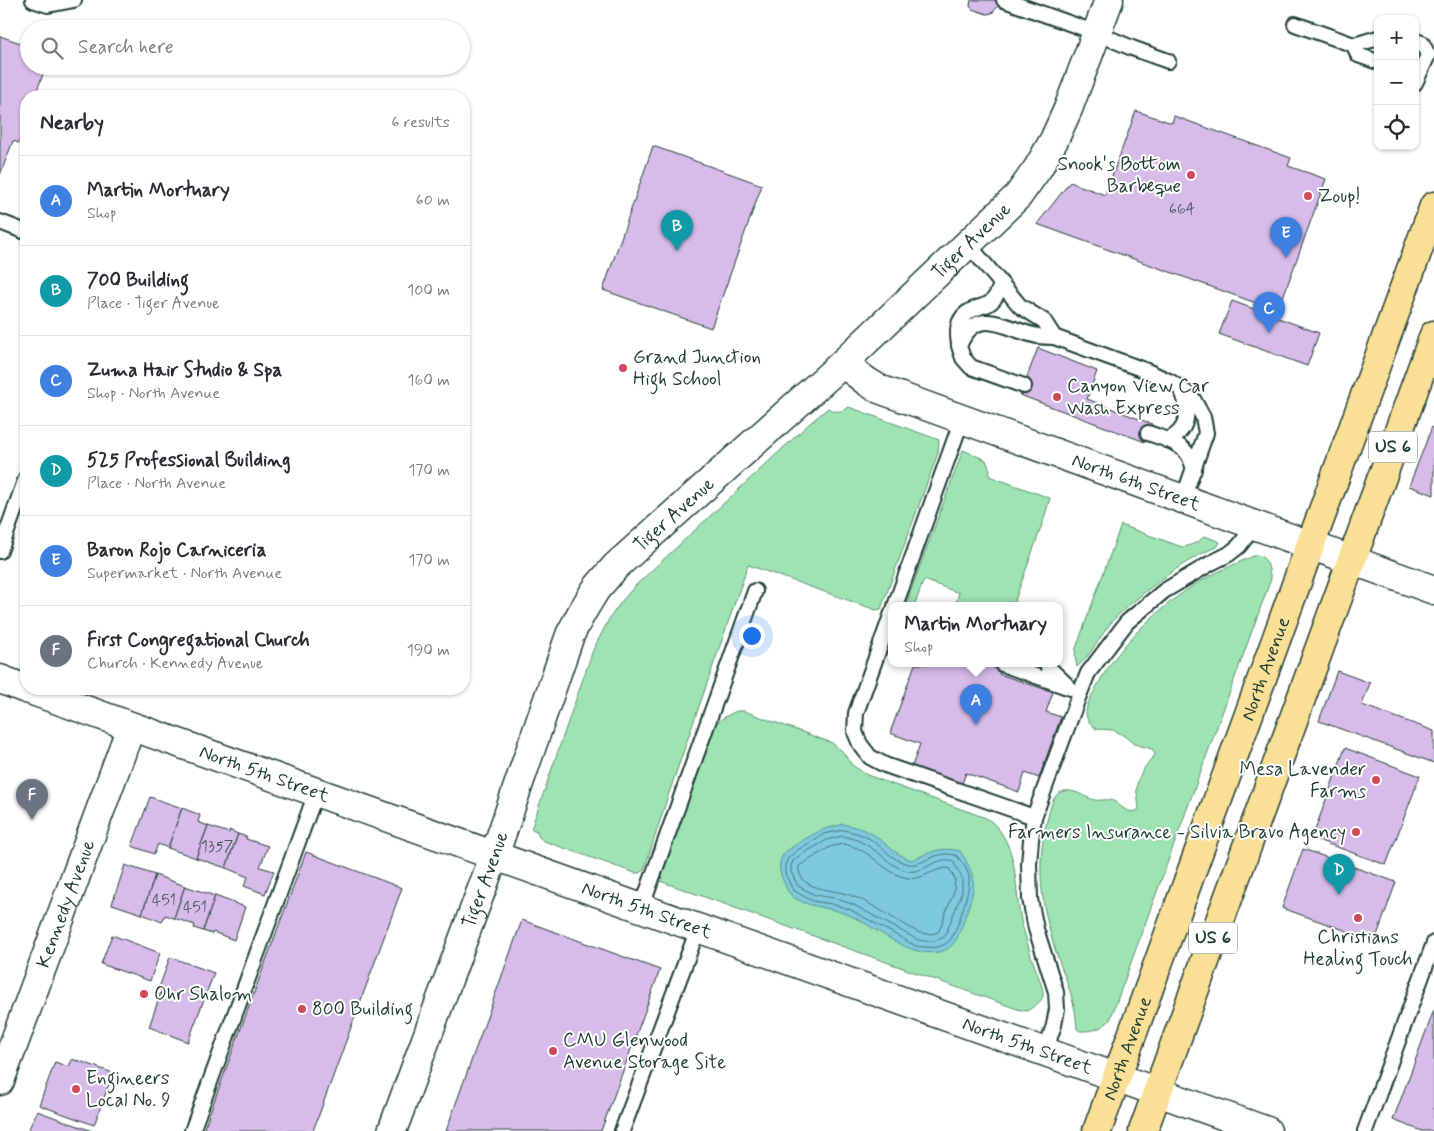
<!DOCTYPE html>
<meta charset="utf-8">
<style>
:root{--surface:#fff;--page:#f7f7f7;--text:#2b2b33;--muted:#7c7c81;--line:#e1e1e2;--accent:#0b8043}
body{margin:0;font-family:Mynerve,sans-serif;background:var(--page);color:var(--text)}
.controls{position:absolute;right:15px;top:15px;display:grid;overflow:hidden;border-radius:10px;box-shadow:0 1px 4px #0004}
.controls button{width:45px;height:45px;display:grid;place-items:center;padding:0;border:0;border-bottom:1px solid var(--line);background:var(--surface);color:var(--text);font:25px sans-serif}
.you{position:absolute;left:751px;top:635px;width:18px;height:18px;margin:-12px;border:4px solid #fff;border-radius:50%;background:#1a73e8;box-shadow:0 0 0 8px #1a73e833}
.badge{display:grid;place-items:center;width:32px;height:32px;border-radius:50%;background:var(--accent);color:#fff;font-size:16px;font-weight:700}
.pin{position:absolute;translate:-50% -41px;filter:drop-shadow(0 1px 2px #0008)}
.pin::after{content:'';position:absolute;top:26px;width:18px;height:15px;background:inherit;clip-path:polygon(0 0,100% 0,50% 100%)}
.popup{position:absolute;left:888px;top:602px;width:175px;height:65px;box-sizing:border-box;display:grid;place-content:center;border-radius:10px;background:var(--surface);filter:drop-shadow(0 1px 4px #0005);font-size:16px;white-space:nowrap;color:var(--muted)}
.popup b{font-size:19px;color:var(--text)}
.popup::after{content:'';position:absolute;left:50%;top:100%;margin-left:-10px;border:10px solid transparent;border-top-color:var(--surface)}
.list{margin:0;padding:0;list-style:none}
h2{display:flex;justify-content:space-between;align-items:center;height:65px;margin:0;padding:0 20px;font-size:21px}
h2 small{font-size:16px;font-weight:400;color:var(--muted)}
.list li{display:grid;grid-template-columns:32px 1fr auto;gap:15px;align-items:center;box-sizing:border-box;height:90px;padding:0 20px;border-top:1px solid var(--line)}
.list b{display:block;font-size:19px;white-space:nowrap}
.list p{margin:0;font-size:16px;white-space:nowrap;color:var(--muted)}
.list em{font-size:16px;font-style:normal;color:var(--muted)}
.icon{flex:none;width:28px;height:28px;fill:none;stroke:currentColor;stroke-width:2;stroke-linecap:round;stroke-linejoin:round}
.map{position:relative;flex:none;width:1434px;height:1131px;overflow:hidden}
.search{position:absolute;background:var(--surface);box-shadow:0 1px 4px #0004;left:20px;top:20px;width:450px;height:55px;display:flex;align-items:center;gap:12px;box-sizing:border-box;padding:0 18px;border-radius:28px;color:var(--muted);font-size:19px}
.panel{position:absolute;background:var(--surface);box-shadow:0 1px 4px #0004;left:20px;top:90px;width:450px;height:605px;border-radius:20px}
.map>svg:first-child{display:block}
.green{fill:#9de4b2;stroke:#5e9073}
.water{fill:#7fc9df;stroke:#59919b}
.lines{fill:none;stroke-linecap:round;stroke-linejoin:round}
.shore{stroke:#457578;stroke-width:1}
.building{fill:#d7bbe9;stroke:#1f3d34}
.service-casing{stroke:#1f3d34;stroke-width:18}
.minor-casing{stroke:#1f3d34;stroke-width:31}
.tertiary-casing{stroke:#1f3d34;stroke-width:31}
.primary-casing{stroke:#1f3d34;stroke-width:31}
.service{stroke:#fff;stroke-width:14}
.minor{stroke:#fff;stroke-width:28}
.tertiary{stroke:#fff;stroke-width:28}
.primary{stroke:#fadf96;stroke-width:28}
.poi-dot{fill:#d1495b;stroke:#fff;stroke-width:2}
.labels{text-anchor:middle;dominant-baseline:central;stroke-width:4;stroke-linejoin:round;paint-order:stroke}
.number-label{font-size:16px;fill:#4d5c61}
.shield{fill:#fff;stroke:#627771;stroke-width:1}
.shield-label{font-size:18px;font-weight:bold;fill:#1f3d34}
.poi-label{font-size:19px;fill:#1f3d34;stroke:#fff;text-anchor:start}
.street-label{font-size:19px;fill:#1f3d34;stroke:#fff}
</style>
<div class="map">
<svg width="1434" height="1131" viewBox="0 0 1434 1131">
<rect width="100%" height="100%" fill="#fff"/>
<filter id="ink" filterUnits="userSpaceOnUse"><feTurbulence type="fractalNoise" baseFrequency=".02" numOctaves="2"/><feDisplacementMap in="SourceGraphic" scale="10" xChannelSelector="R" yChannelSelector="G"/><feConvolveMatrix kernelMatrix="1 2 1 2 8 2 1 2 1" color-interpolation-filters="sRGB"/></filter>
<g filter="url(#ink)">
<g class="green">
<path d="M849 407 939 440 938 453 881 609 876 610 748 565 668 796 644 870 639 873H635L544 841 539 837 537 831 531 829 593 650 609 619 621 602 635 586 810 423 828 408C835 413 842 412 849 407Z"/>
<polygon points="963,450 986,460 990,470 989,476 1050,498 1043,522 1013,606 982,606 971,602 970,606 955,606 959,593 924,580 914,606 906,606 910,593"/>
<path d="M1121 525 1182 547C1191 546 1198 542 1205 536L1220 542 1218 546C1188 559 1163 577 1138 598 1128 606 1118 614 1110 624 1099 638 1091 655 1077 667L1075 656 1076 648Z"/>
<path d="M1256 555C1269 558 1268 567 1271 579L1110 1020C1100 1030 1093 1031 1080 1031L1077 1029C1076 1021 1076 1013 1074 1006 1070 988 1062 970 1056 952 1041 907 1035 863 1048 817 1050 810 1052 797 1059 793 1072 786 1082 797 1095 800 1100 801 1105 799 1110 800 1121 802 1122 814 1137 811L1139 808C1137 790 1133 785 1145 767 1148 763 1153 759 1155 754L1152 749 1134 744 1123 735 1113 730 1096 729C1091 724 1086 720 1086 713 1086 704 1092 695 1096 688 1116 650 1147 619 1181 594 1204 577 1230 566 1256 555Z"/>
<path d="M737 711H744L832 743 842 751 852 765 867 775 986 818C998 825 1005 837 1010 851 1017 872 1016 894 1020 915 1022 928 1027 940 1030 952 1032 961 1045 990 1043 996 1041 1003 1033 1007 1027 1011L1017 1009 660 881 679 827 687 798 712 728C719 720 727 715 737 711Z"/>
</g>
<path class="water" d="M843 824C854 827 865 829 874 835 888 845 893 853 911 860 930 853 939 846 960 851 977 877 976 885 966 914 961 927 958 946 943 951 909 961 876 925 846 914 830 907 802 907 790 894 787 891 785 884 783 880 779 872 778 863 783 855 788 848 816 832 825 829 831 827 837 826 843 824Z"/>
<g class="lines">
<g class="shore">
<path d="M844 830C853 832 862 834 870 839 883 847 892 861 909 864 923 867 936 848 957 856 962 862 967 869 969 876 971 888 957 932 950 940 948 942 946 944 943 945 936 949 925 947 916 946L849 909 832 904 813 901 803 896 793 890 785 873V865L788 858 796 851 824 834Z"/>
<path d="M843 836C851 838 859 840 865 844 881 852 890 867 908 871 924 874 937 855 953 861L962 878V892L945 936C937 942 928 942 918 940L852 904 834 898 815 895 798 886 791 872V866L793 861 799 856 827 840Z"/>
<path d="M843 844C849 845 856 847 861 850 878 859 888 875 908 878 922 881 935 867 949 868L955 879 954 891 939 931C934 935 926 934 920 933 898 922 878 907 855 897 840 890 819 891 807 883 801 879 798 872 799 866L830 847Z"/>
</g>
</g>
<g class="building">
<polygon points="971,0 1004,0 992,13 987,14 972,9 970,6"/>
<polygon points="0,36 29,46 29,66 46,66 35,96 26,96 26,122 19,143 13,141 0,175"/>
<polygon points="1136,111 1172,123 1174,116 1291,158 1288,166 1326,179 1278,311 1037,224 1070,182 1105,195"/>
<polygon points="653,146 762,185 711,328 603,290"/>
<polygon points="1232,301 1319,333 1307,366 1219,334"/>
<polygon points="1038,348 1097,371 1087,399 1152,424 1145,442 1020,395"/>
<polygon points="1432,427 1434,428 1434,495 1409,486"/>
<polygon points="915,664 1003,664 999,674 1053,692 1046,712 1061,717 1039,778 1025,773 1019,792 966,773 961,786 911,769 920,744 890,733"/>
<polygon points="1337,671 1370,683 1362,705 1434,731 1434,763 1319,721"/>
<polygon points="1345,748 1420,776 1386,865 1312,838"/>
<polygon points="150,797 182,808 168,848 158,844 154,854 132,846"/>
<polygon points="182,808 200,815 198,822 208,826 196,858 168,848"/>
<polygon points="208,826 229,833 229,830 238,834 226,868 196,858"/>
<polygon points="238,834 247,837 246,839 268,846 260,867 274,871 265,894 244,886 248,877 226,868"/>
<polygon points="1303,849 1396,882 1375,941 1282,908"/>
<polygon points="306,852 402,888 313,1131 203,1131"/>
<polygon points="125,865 155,875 142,914 112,904"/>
<polygon points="155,875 185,886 174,918 165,915 162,922 142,914"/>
<polygon points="185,886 215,896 203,931 194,928 195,925 174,918"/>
<polygon points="215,896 245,907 234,940 213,932 212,934 203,931"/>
<polygon points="522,920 660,970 601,1131 446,1131"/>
<polygon points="112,935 160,953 150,981 101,964"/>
<polygon points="170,957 214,973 188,1042 149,1027 162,989 159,988"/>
<polygon points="1434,1010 1434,1131 1422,1131 1393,1120"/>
<polygon points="72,1059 77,1061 77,1060 113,1073 94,1125 39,1105 55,1062 69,1067"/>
<polygon points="37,1111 92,1131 28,1131"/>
</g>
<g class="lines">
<defs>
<g id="service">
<polyline points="33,0 48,5 74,0"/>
<polyline points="1004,0 1097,33 1132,48 1168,61"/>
<polyline points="1295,24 1354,45 1378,38"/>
<polyline points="1415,41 1422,43 1428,55 1415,83"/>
<polyline points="1354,45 1358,55 1378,62"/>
<polyline points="0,222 26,232"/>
<polyline points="968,244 1020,306 1044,321 1054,337"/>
<path d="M959 344C956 327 958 314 977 308 982 306 988 305 991 302 997 297 999 290 1001 284"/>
<path d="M1024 386 971 367 963 358 959 346C977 302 1008 331 1038 336 1043 337 1049 337 1054 337L1147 371 1171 382 1192 397 1203 417 1206 433 1183 499"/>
<path d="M1148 433C1162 438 1183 443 1190 458 1192 462 1193 466 1194 470"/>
<path d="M1167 440C1188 432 1191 411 1182 391"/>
<polyline points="0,551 26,478"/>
<polyline points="895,606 962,419"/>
<polyline points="892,613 856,713 855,732 860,744 870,757 885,765 1034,817"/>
<polyline points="1002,664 1070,688"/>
<polyline points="1047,664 1048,667 1066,684"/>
<polyline points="641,909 755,591"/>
<polyline points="1045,1052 1054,1025 1057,1009 1056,992 1036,929 1030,899 1029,864 1031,840 1034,817 1078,698 1088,673 1127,622 1164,591 1211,563 1229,554 1239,546 1255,525"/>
<polyline points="192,1131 316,793"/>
<polyline points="622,1131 698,929"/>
<polyline points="1365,1131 1434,943"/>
</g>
<g id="minor">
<path id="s1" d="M843 363 866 381 879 389 1434 590"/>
<path id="s2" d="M0 1081 131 727"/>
<path id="s3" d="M392 1131 494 856 570 635 582 612 596 589 616 566 843 363 1018 196 1038 168 1054 140 1068 109 1109 0"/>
</g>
<g id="tertiary">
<polyline points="0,679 26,689"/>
<path id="s4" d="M27 689 1267 1131"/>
</g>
<g id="primary">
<path id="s5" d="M1097 1131 1434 206"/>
<polyline points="1143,1131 1434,335"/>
</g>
</defs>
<use href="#service" class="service-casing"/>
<use href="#minor" class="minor-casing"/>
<use href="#tertiary" class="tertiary-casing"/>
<use href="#primary" class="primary-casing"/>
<use href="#service" class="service"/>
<use href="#minor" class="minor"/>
<use href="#tertiary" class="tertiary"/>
<use href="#primary" class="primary"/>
</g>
</g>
<g class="poi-dot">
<circle cx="1191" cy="175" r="5"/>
<circle cx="1308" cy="196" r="5"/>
<circle cx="623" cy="368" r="5"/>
<circle cx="1057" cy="397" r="5"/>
<circle cx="1376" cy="780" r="5"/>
<circle cx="1356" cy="832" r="5"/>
<circle cx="1358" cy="918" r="5"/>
<circle cx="144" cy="994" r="5"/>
<circle cx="302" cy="1009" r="5"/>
<circle cx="553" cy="1051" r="5"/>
<circle cx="76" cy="1089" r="5"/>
</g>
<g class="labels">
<g class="number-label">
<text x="1182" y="209">664</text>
<text x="217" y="846">1357</text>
<text x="164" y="900">451</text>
<text x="195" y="907">451</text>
</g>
<g class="shield">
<rect x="1369" y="431.5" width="48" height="31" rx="4"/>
<rect x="1189" y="922.5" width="48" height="31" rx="4"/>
</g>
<g class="shield-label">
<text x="1393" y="447">US 6</text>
<text x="1213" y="938">US 6</text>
</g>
<g class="poi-label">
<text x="1181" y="164" text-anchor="end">Snook's Bottom<tspan x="1181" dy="22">Barbeque</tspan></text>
<text x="1318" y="196">Zoup!</text>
<text x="633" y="357">Grand Junction<tspan x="633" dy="22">High School</tspan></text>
<text x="1067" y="386">Canyon View Car<tspan x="1067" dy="22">Wash Express</tspan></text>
<text x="1366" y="769" text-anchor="end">Mesa Lavender<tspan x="1366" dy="22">Farms</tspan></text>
<text x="1346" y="832" text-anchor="end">Farmers Insurance - Silvia Bravo Agency</text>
<text x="1358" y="937" text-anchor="middle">Christians<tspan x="1358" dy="22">Healing Touch</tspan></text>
<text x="154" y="994">Ohr Shalom</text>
<text x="312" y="1009">800 Building</text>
<text x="563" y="1040">CMU Glenwood<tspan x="563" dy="22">Avenue Storage Site</tspan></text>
<text x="86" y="1078">Engineers<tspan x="86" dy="22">Local No. 9</tspan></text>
</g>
<g class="street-label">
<text stroke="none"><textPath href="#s3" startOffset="1092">Tiger Avenue</textPath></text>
<text stroke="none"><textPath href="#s1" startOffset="318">North 6th Street</textPath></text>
<text stroke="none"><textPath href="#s3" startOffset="688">Tiger Avenue</textPath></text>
<text stroke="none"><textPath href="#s5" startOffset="492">North Avenue</textPath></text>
<text stroke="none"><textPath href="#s4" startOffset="252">North 5th Street</textPath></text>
<text stroke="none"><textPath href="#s3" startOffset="268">Tiger Avenue</textPath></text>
<text stroke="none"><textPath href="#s2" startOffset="189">Kennedy Avenue</textPath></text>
<text stroke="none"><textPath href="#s4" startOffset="658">North 5th Street</textPath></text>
<text stroke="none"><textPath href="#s4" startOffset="1062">North 5th Street</textPath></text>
<text stroke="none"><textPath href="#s5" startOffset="88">North Avenue</textPath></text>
</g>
</g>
</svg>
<div class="controls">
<button>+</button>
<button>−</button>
<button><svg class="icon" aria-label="locate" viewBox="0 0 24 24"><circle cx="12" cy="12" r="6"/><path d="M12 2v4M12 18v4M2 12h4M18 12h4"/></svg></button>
</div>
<div class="you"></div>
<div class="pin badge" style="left:976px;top:725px;background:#3f7fe0">A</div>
<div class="popup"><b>Martin Mortuary</b>Shop</div>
<div class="pin badge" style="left:677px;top:251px;background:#0f9aa8">B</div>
<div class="pin badge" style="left:1269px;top:333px;background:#3f7fe0">C</div>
<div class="pin badge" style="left:1339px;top:895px;background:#0f9aa8">D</div>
<div class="pin badge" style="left:1286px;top:258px;background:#3f7fe0">E</div>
<div class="pin badge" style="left:32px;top:820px;background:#6b7280">F</div>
<div class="search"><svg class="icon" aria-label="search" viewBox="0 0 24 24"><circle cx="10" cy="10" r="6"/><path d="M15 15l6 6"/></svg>Search here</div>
<section class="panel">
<h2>Nearby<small>6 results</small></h2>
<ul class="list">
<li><span class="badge" style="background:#3f7fe0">A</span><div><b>Martin Mortuary</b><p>Shop</p></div><em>60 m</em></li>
<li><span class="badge" style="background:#0f9aa8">B</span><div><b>700 Building</b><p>Place · Tiger Avenue</p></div><em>100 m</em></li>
<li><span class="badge" style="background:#3f7fe0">C</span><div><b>Zuma Hair Studio &amp; Spa</b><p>Shop · North Avenue</p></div><em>160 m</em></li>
<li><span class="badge" style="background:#0f9aa8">D</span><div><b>525 Professional Building</b><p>Place · North Avenue</p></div><em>170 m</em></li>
<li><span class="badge" style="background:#3f7fe0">E</span><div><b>Baron Rojo Carniceria</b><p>Supermarket · North Avenue</p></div><em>170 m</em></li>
<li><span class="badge" style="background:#6b7280">F</span><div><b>First Congregational Church</b><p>Church · Kennedy Avenue</p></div><em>190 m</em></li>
</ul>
</section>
</div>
